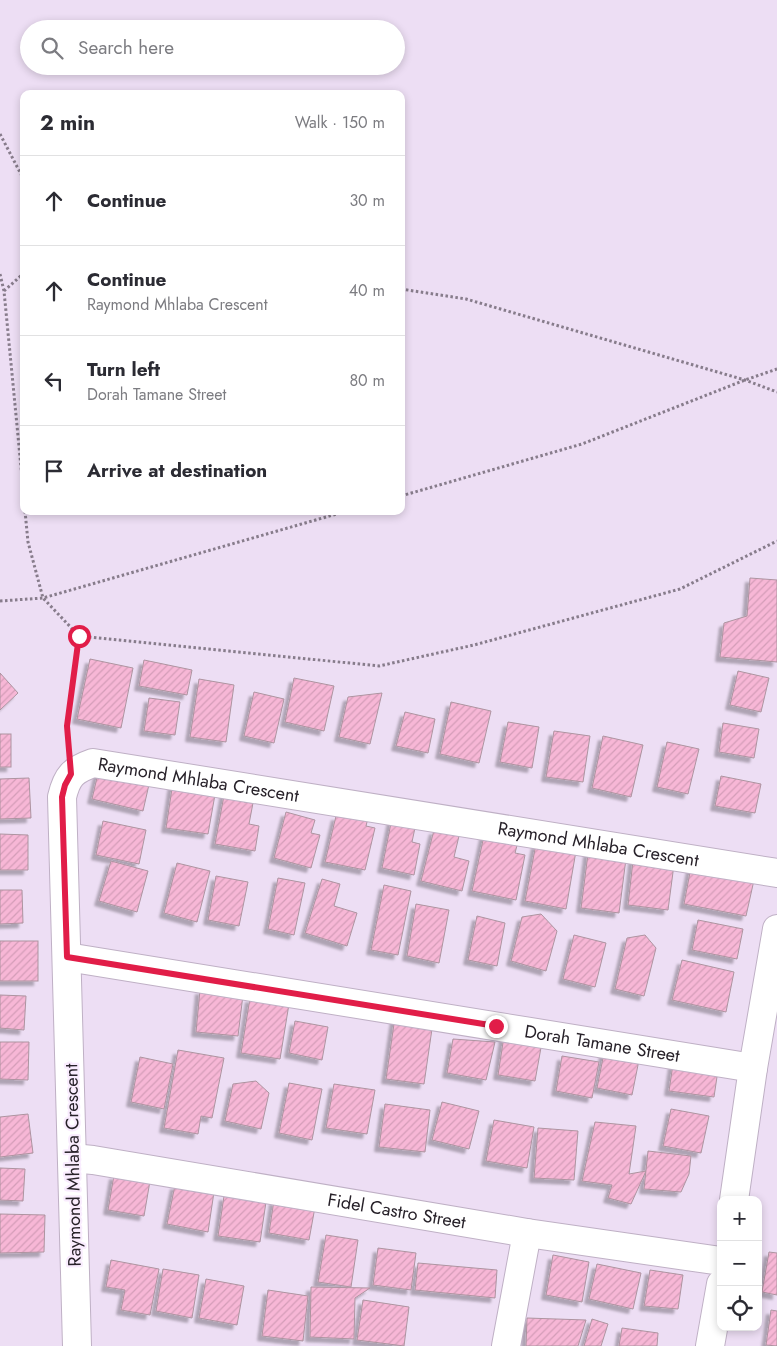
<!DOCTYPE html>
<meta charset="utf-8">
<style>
:root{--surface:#fff;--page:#f2f2f3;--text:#2b2b33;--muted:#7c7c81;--line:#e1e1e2}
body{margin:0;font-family:Jost,sans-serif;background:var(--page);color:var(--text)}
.controls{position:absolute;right:15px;bottom:15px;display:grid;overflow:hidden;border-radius:10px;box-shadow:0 2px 8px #0003}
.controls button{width:45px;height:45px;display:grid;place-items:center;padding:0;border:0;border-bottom:1px solid var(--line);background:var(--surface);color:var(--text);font:25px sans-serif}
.stop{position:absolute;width:15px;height:15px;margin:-11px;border:4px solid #e11d48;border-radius:50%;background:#fff}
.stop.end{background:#e11d48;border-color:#fff;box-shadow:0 1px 5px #0008}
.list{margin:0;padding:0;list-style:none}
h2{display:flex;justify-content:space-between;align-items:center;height:65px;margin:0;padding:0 20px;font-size:21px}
h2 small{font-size:16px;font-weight:400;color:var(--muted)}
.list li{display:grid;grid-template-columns:32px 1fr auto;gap:15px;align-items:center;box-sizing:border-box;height:90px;padding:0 20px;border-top:1px solid var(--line)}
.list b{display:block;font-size:19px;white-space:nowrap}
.list p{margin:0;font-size:16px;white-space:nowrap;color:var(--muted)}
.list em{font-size:16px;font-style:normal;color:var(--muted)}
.icon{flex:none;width:28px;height:28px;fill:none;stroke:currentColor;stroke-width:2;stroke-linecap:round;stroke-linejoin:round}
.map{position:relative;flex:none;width:777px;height:1346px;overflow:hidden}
.search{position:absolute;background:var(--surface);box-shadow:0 2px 8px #0003;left:20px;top:20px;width:385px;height:55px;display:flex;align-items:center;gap:12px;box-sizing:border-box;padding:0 18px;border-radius:28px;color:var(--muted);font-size:19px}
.panel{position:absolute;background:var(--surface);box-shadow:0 2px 8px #0003;left:20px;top:90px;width:385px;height:425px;border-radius:10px}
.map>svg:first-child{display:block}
.building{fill:url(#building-hatch);stroke:#ad94a0;filter:url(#shadow)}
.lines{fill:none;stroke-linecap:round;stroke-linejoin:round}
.street-casing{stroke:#bfb0c5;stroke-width:30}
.path{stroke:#877c8b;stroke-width:3;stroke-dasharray:2.5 2.5;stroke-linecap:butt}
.street{stroke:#fff;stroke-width:28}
.route{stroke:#e11d48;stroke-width:6}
.labels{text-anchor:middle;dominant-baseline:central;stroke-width:4.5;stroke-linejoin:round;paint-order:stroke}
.street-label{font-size:18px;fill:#272129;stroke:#f9ecfe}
</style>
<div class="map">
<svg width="777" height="1346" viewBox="0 0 777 1346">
<defs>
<pattern id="building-hatch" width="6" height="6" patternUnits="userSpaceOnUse" patternTransform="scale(1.25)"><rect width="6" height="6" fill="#f7b7d6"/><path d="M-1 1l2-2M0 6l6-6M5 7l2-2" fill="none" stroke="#d49db8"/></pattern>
<filter id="shadow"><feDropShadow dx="-4.5" dy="4.5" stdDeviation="1" flood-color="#0004"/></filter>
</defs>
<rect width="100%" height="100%" fill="#eddef4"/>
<g class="building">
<polygon points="750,578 777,580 777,662 720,657 724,623 747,616"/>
<polygon points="90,659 133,668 121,728 77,719"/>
<polygon points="144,660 192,670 187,695 139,686"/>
<polygon points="738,671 769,678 761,712 730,705"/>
<polygon points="0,673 18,693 0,710"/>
<polygon points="294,678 334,686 324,731 285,722"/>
<polygon points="199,679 234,685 226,742 190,737"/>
<polygon points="254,692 284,699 274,743 244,736"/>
<polygon points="382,693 370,744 339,737 348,697"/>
<polygon points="149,698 180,702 175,735 144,731"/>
<polygon points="451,702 491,711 479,763 440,754"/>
<polygon points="405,712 435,719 428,753 396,746"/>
<polygon points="508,722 539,727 532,768 500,762"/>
<polygon points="723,723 759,729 754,758 719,752"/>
<polygon points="554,731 590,736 583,782 546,777"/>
<rect x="0" y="734" width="11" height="33"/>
<polygon points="603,736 643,745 631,797 592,788"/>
<polygon points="667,742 699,749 688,794 657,787"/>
<polygon points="99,769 150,780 143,811 92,799"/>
<polygon points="721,776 761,784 755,813 715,806"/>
<polygon points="29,778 31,818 0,819 0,779"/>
<polygon points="173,782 216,789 208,834 166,828"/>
<polygon points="225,790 245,793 244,802 253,803 249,824 259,826 255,851 215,844"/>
<polygon points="349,810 369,814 366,826 375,828 365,870 325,862 336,816 347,818"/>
<polygon points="286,812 315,820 311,833 320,835 311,868 274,858"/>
<polygon points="392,818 416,823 412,842 420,844 414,875 382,868"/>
<polygon points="103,821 146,830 139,864 96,855"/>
<polygon points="434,830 459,836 454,857 469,861 462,891 421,881"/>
<polygon points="485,831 519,838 515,853 525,855 516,900 472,891"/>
<polygon points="0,834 28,835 28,870 0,870"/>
<polygon points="536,844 576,851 566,909 525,901"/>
<polygon points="589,846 627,851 619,913 581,908"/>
<polygon points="634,852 675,857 668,910 628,905"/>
<polygon points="111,861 148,871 137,912 99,901"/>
<polygon points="177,863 210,871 197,922 164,913"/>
<polygon points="691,867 754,880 746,916 684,904"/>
<polygon points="216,876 248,882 239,926 208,920"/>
<polygon points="278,878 305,883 294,935 268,929"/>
<polygon points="322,879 340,884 334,906 357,913 347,946 305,933"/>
<polygon points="384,885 411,891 398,955 371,950"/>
<polygon points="0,890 22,890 23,923 0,924"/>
<polygon points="416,904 449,910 439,963 407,956"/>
<polygon points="541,914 557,931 546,971 511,961 522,917"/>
<polygon points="477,916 505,923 497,966 468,960"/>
<polygon points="698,920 743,929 737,959 692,950"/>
<polygon points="574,935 606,943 595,987 563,979"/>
<polygon points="645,935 656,948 644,996 615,989 627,938"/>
<rect x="0" y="941" width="38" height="40"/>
<polygon points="682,960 734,972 726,1012 672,1000"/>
<polygon points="200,990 243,995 238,1036 196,1032"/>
<polygon points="0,995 26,996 24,1030 0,1028"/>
<polygon points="250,998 289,1004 280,1059 241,1053"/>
<polygon points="395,1017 433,1022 424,1084 386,1079"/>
<polygon points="295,1021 328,1027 322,1060 289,1053"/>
<polygon points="504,1036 542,1042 535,1081 498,1075"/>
<polygon points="453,1039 495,1042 486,1080 447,1073"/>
<polygon points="0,1042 29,1042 28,1080 0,1079"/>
<polygon points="605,1048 640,1055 632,1095 597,1088"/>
<polygon points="178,1050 224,1058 212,1118 201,1116 198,1134 164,1128"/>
<polygon points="562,1056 599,1062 592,1098 556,1091"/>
<polygon points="140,1057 173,1064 164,1109 131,1102"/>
<polygon points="673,1064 718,1070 714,1097 669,1091"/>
<polygon points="256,1081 269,1093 261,1129 225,1121 233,1084"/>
<polygon points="289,1083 322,1089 312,1140 279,1133"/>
<polygon points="334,1084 375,1090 367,1134 326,1128"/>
<polygon points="442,1102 479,1111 469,1149 432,1140"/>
<polygon points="385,1104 430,1110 425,1152 379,1147"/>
<polygon points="671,1109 709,1116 701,1153 663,1146"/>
<polygon points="28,1114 33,1153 0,1157 0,1117"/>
<polygon points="494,1120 534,1127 527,1168 486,1161"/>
<polygon points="595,1122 636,1126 629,1174 646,1171 631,1204 608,1198 612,1185 582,1181"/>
<polygon points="538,1128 578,1131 574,1180 534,1178"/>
<polygon points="648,1151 691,1156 689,1174 681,1192 644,1189"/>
<polygon points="0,1168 25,1169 23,1201 0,1200"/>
<polygon points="114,1175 150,1181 144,1216 108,1210"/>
<polygon points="175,1185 214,1192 208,1232 167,1224"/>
<polygon points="224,1196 266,1202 260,1242 218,1236"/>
<polygon points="274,1200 315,1207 309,1240 269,1233"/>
<polygon points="0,1214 45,1215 44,1252 0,1253"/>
<polygon points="326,1235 358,1240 351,1287 318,1282"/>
<polygon points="378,1248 416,1253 411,1290 373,1285"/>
<polygon points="769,1252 777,1253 777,1295 762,1292"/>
<polygon points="553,1255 589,1262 582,1302 546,1295"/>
<polygon points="111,1260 159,1269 150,1315 121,1310 125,1290 106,1287"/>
<polygon points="418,1263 497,1270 495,1298 415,1290"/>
<polygon points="597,1264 641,1273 633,1309 589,1299"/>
<polygon points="163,1269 199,1275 192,1318 156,1311"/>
<polygon points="650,1270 683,1275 678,1309 644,1306"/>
<polygon points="206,1279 244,1286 237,1325 199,1318"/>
<polygon points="311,1287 370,1288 355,1298 354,1339 310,1337"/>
<polygon points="268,1290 308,1296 303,1341 262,1336"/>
<polygon points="363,1300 409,1307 404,1346 357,1340"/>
<polygon points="771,1310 777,1311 777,1346 766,1345"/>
<polygon points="527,1318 586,1320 578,1346 526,1346"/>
<polygon points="592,1319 608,1324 601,1346 584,1346"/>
<polygon points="622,1328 658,1333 657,1346 619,1346"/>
</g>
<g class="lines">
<defs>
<g id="street">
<path id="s1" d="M67 957 753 1068"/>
<path id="s2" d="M72 1158 93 1160 527 1233 721 1261"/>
<polyline points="734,1200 753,1068 777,929"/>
<path id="s3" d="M77 1346 62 797C67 776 73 770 93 763L777 873"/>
<polyline points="506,1346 527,1233"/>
<polyline points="710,1346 721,1284"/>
</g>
</defs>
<use href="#street" class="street-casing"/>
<g class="path">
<polyline points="0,134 24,180"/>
<polyline points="0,274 4,291 24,498"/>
<polyline points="401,289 466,299 745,380 777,392"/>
<polyline points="4,291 24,273"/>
<polyline points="401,496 582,444 745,380 777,369"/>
<polyline points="25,511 28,542 43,598 79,636 67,726 68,739"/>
<polyline points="0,601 43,598 347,511"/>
<polyline points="79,636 379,666 474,645 680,589 777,541"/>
</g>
<use href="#street" class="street"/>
</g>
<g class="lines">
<polyline class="route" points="79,636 67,726 71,774 65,785 62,797 67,957 496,1026"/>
</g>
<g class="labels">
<g class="street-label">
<text stroke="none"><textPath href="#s3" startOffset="705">Raymond Mhlaba Crescent</textPath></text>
<text stroke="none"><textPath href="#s3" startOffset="1110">Raymond Mhlaba Crescent</textPath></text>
<text stroke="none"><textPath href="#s1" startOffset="542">Dorah Tamane Street</textPath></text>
<text transform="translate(73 1165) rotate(-91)">Raymond Mhlaba Crescent</text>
<text stroke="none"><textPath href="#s2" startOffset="329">Fidel Castro Street</textPath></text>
</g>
</g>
</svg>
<div class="controls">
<button>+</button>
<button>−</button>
<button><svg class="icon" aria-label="locate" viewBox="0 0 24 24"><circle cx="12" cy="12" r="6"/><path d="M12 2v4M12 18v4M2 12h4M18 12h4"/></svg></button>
</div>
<div class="stop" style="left:79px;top:636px"></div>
<div class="stop end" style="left:496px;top:1026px"></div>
<div class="search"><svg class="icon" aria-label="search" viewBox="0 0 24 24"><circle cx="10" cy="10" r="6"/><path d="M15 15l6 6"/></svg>Search here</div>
<section class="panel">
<h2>2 min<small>Walk · 150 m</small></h2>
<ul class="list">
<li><svg class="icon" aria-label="ahead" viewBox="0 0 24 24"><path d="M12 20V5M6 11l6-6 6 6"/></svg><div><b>Continue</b></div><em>30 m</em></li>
<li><svg class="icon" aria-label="ahead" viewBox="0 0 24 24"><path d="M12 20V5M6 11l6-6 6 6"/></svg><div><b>Continue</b><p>Raymond Mhlaba Crescent</p></div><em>40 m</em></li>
<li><svg class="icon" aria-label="left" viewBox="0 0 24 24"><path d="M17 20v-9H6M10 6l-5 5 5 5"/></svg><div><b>Turn left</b><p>Dorah Tamane Street</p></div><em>80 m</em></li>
<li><svg class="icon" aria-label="arrive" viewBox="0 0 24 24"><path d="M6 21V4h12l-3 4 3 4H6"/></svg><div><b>Arrive at destination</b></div></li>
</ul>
</section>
</div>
